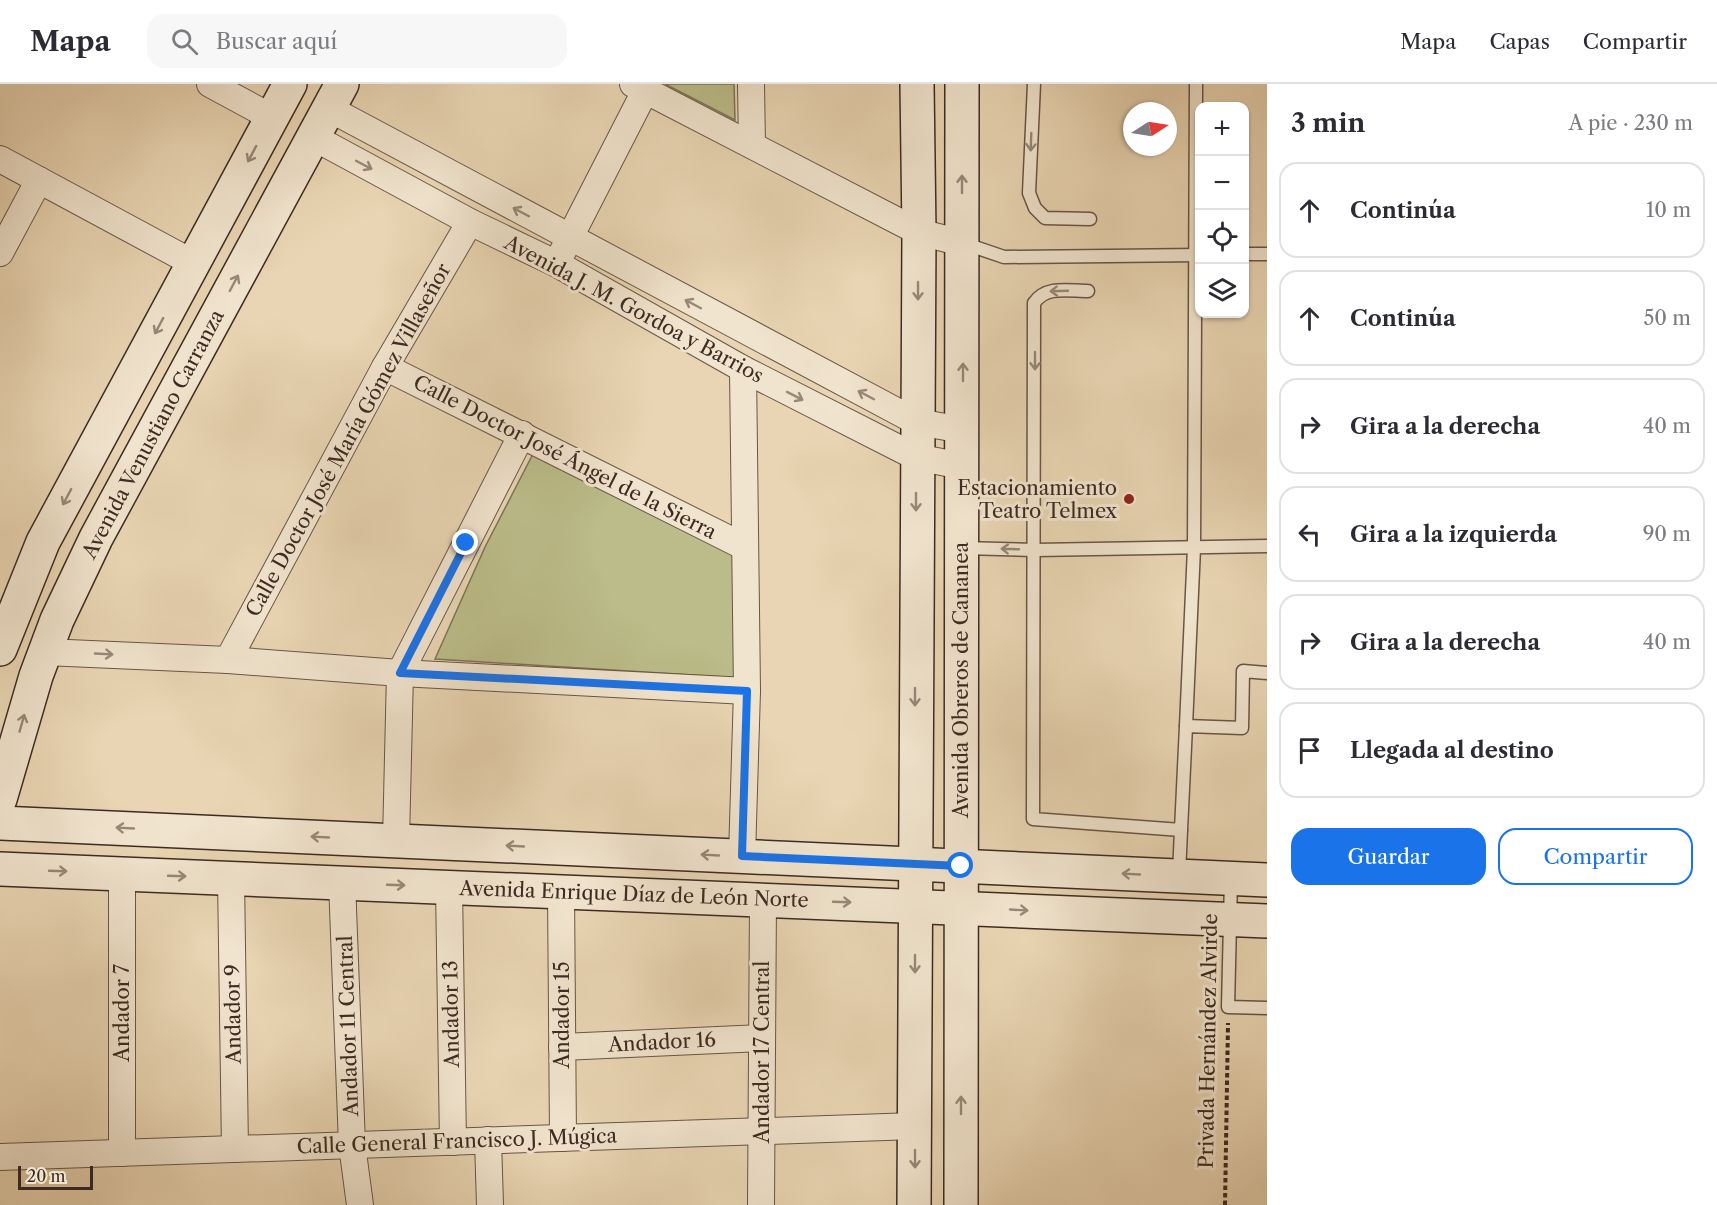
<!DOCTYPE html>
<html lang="es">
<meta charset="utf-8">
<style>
:root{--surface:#fff;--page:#f7f7f7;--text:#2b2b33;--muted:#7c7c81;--line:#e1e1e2;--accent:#1a73e8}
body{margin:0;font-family:"Libre Caslon Text",serif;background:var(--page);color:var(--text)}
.controls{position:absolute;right:18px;top:18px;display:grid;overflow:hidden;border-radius:12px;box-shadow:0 2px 4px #0004}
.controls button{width:54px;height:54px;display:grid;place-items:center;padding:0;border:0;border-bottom:2px solid var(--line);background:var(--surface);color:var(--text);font:30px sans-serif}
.compass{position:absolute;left:1123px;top:18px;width:54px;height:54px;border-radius:50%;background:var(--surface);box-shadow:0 2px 4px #0004;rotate:78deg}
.scale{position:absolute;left:18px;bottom:15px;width:75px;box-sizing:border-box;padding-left:6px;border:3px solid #3d2b23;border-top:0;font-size:16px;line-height:21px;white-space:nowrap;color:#3d2b23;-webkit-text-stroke:4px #f1e4ce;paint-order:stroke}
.stop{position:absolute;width:18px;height:18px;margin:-14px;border:4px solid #1a73e8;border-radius:50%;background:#fff}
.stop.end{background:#1a73e8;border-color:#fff;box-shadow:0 2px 6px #0008}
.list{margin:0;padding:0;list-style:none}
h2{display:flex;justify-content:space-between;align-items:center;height:78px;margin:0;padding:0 24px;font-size:26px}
h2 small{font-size:20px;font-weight:400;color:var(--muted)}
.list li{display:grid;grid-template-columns:39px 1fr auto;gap:18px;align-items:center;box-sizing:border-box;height:96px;margin:0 12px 12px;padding:0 12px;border:2px solid var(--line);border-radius:18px}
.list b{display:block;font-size:22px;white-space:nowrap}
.list em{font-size:20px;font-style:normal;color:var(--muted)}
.actions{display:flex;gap:12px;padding:18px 24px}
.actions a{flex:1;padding:14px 0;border:2px solid var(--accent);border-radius:18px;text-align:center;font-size:21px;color:var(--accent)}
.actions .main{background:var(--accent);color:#fff}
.icon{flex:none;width:33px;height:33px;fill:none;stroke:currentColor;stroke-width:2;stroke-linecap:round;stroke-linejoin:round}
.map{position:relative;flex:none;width:1267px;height:1121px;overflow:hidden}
header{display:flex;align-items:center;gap:36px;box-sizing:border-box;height:84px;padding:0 30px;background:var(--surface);border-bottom:2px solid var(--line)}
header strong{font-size:28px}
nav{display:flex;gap:33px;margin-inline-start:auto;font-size:21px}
.search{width:420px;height:54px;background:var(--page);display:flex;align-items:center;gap:15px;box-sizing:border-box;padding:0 21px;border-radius:18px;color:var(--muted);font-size:22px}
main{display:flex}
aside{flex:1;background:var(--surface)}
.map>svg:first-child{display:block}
.green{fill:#bbbc89;stroke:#7c7456;stroke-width:1.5}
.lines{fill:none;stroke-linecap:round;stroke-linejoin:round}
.lane-casing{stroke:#685647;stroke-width:15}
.street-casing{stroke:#685647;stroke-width:28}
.secondary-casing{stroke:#3d2b23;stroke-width:36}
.path{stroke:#3d2b23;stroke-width:4;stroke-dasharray:4.5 3;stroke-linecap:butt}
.lane{stroke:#f1e4ce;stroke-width:12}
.street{stroke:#f1e4ce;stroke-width:26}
.secondary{stroke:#f1e4ce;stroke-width:33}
.oneway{stroke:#978878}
.route{stroke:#1a73e8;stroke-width:8}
.poi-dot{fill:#8f2418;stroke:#f1e4ce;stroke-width:2}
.labels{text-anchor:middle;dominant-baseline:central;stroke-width:6;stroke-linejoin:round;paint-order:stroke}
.street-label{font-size:20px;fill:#3d2b23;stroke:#f1e4ce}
.poi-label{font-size:20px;fill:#3d2b23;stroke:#f1e4ce;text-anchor:end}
</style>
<header>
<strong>Mapa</strong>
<div class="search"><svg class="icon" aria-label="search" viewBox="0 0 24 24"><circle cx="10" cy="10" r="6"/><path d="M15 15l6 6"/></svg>Buscar aquí</div>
<nav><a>Mapa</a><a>Capas</a><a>Compartir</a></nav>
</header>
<main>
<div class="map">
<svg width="1267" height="1121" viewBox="0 0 1267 1121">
<rect width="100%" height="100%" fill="#e9d5b3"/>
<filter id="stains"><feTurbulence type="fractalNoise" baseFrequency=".00333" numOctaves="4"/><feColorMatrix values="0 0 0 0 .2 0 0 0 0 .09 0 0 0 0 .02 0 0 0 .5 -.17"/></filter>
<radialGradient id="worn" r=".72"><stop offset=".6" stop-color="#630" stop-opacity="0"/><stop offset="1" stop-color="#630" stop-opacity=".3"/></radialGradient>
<g class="green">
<polygon points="665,0 734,0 735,36"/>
<polygon points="534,368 740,470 741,594 435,575 485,463"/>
</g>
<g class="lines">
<defs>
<g id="lane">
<polyline points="1034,0 1029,109 1035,124 1045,134 1090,135"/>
<polyline points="963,159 1004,173 1200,171"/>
<polyline points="1244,170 1267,170"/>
<path d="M1088 207C1069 207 1046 201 1034 219L1033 735 1181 746 1186 642 1242 644 1243 587 1267 589"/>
<polyline points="963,464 1036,466 1267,462"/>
<polyline points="1186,642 1194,464 1196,0"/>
<polyline points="1179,790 1181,746"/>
<polyline points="1231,796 1228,923 1267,924"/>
</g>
<g id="street">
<polyline points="210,0 271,33"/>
<polyline points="633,0 919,148 962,159"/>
<polyline points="751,0 752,61"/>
<polyline points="328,24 917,338 963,346"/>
<polyline points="313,53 470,138 557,180 743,285 916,373 962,382"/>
<polyline points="0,75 193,179"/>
<polyline points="0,169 39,96"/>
<polyline points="562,169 645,7"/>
<polyline points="385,283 745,463"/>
<polyline points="45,568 228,576 400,589 747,607"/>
<polyline points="228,576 385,283 470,138"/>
<polyline points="396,757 400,589 522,350"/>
<polyline points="742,772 747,607 743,285"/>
<polyline points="231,794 235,1065"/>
<polyline points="342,798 352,1061 360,1121"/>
<polyline points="449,803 453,1058"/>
<polyline points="561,807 563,1054"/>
<polyline points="562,963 762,954"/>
<polyline points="488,1056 490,1121"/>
<polyline points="122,1069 122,790"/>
<polyline points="0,1073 915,1042"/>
<polyline points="761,1121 763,815"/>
</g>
<g id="secondary">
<polyline points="0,565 43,458 290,0"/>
<polyline points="0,715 36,592 57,536 96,454 342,0"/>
<polyline points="0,739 1267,796"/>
<polyline points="0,785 1267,837"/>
<polyline points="914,1121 919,148 917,0"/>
<polyline points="961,1121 962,0"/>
</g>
</defs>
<use href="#lane" class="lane-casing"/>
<use href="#street" class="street-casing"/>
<use href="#secondary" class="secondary-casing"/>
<polyline class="path" points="1225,1121 1228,939"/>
<use href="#lane" class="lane"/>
<use href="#street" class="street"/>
<use href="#secondary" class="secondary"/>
</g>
<defs><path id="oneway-shaft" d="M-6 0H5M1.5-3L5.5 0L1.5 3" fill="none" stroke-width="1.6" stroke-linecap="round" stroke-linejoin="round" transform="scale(1.5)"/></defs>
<g class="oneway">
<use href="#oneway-shaft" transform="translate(1031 58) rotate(92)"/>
<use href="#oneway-shaft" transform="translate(252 70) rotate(118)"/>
<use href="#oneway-shaft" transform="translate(364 81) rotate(28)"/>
<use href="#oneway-shaft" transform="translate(962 100) rotate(-90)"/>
<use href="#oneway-shaft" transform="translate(521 128) rotate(-152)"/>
<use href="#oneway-shaft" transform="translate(234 199) rotate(-62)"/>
<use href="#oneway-shaft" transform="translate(918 207) rotate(90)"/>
<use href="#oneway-shaft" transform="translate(1059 207) rotate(178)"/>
<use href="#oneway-shaft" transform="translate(693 220) rotate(-152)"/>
<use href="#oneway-shaft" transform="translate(159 242) rotate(118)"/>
<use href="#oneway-shaft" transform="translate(1035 277) rotate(90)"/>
<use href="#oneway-shaft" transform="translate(963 288) rotate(-90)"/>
<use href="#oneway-shaft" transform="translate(866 311) rotate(-152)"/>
<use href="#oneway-shaft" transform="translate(795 312) rotate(27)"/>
<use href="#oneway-shaft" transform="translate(67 413) rotate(118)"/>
<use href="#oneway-shaft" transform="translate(916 418) rotate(90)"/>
<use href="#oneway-shaft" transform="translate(1010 465) rotate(-178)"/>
<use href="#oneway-shaft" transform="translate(104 570) rotate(3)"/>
<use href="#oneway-shaft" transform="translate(915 613) rotate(90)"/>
<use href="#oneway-shaft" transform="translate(22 639) rotate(-74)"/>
<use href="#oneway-shaft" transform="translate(125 744) rotate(-177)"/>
<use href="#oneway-shaft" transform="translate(320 753) rotate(-177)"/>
<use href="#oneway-shaft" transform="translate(515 762) rotate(-177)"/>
<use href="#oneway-shaft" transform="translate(710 771) rotate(-177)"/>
<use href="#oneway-shaft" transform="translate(58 787) rotate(2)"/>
<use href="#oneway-shaft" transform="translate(1131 790) rotate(-177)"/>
<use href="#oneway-shaft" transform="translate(177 792) rotate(2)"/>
<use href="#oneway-shaft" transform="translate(396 801) rotate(2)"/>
<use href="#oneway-shaft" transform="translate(842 818) rotate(2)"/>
<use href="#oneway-shaft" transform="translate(1019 826) rotate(3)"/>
<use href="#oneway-shaft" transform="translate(915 880) rotate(90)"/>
<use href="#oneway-shaft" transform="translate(961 1021) rotate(-90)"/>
<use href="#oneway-shaft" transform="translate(915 1075) rotate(90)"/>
</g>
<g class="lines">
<polyline class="route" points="466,459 400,589 747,607 742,772 961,782"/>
</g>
<circle class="poi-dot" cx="1129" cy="415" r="6"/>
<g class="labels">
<g class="street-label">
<text transform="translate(634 225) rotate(28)">Avenida J. M. Gordoa y Barrios</text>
<text transform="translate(153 350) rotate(-62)">Avenida Venustiano Carranza</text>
<text transform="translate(348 356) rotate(-61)">Calle Doctor José María Gómez Villaseñor</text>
<text transform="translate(565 373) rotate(27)">Calle Doctor José Ángel de la Sierra</text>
<text transform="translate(961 596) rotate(-90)">Avenida Obreros de Cananea</text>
<text transform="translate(634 810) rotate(2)">Avenida Enrique Díaz de León Norte</text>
<text transform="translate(122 929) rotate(-90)">Andador 7</text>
<text transform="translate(233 930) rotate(-91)">Andador 9</text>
<text transform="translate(451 930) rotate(-91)">Andador 13</text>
<text transform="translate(562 931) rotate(-90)">Andador 15</text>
<text transform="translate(348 942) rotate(-92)">Andador 11 Central</text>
<text transform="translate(1208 957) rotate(-89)">Privada Hernández Alvirde</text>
<text transform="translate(662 958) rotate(-3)">Andador 16</text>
<text transform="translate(762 968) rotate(-90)">Andador 17 Central</text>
<text transform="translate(457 1057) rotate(-2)">Calle General Francisco J. Múgica</text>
</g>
<g class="poi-label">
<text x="1117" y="404">Estacionamiento<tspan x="1117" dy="23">Teatro Telmex</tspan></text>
</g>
</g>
<rect width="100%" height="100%" filter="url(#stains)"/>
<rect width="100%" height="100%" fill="url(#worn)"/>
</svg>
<div class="controls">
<button>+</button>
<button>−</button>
<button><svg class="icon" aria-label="locate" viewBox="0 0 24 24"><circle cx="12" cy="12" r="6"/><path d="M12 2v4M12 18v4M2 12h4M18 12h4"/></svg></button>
<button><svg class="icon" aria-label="layers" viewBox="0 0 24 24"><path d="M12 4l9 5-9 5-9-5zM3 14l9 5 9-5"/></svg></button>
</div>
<svg class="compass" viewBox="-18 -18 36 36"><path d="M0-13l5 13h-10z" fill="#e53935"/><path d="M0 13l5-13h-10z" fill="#7c7c81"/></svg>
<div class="scale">20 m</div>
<div class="stop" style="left:961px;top:782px"></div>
<div class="stop end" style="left:466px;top:459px"></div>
</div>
<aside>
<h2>3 min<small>A pie · 230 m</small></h2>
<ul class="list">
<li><svg class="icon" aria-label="ahead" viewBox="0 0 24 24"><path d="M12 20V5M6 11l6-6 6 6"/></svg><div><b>Continúa</b></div><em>10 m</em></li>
<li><svg class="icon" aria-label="ahead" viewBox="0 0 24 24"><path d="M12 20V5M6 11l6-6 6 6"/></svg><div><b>Continúa</b></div><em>50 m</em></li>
<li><svg class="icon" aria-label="right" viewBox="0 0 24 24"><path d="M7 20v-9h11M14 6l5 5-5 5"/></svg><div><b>Gira a la derecha</b></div><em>40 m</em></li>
<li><svg class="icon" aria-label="left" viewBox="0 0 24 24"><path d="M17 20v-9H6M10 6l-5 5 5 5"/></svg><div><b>Gira a la izquierda</b></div><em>90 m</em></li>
<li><svg class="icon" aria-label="right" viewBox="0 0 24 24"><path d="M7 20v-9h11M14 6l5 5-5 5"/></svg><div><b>Gira a la derecha</b></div><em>40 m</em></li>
<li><svg class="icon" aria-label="arrive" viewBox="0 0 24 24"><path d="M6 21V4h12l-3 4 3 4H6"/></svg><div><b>Llegada al destino</b></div></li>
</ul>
<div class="actions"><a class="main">Guardar</a><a>Compartir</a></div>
</aside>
</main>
